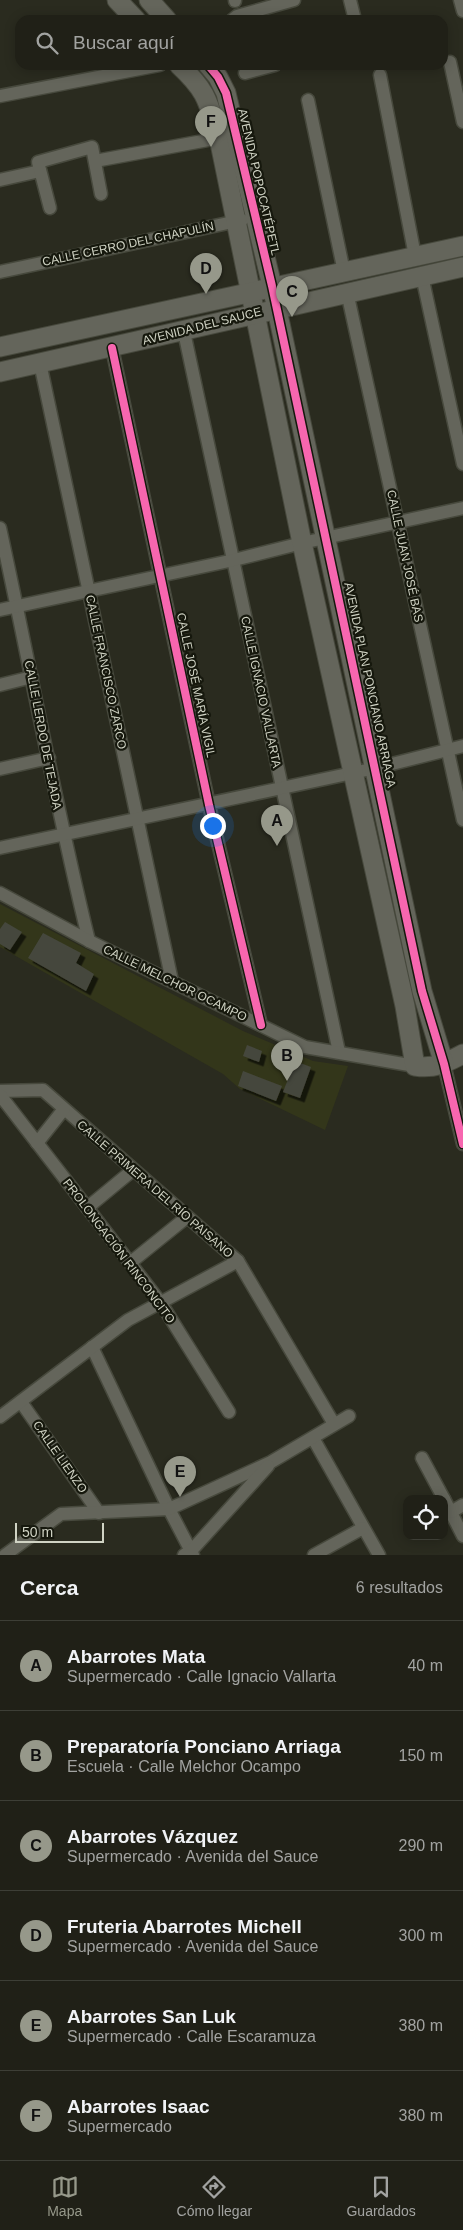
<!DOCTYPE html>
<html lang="es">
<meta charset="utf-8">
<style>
:root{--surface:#202017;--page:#282820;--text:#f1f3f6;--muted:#a2a3a1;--line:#3d3e36;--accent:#96988a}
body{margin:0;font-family:Arial,sans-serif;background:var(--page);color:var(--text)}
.controls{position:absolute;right:15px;bottom:15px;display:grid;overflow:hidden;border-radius:10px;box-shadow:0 2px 12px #0003}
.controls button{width:45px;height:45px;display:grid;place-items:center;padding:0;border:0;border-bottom:1px solid var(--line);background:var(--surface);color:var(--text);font:25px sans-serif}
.scale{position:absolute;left:15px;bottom:12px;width:89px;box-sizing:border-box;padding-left:5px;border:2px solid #d0d3c4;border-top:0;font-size:14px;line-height:18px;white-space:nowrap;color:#d0d3c4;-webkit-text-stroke:4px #16180d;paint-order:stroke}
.you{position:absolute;left:212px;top:825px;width:18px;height:18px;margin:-12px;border:4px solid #fff;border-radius:50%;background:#1a73e8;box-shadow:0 0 0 8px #1a73e833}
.badge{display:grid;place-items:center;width:32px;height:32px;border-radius:50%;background:var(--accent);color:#111;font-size:16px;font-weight:700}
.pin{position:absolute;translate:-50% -41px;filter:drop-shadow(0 1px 2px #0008)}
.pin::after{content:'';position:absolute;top:26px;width:18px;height:15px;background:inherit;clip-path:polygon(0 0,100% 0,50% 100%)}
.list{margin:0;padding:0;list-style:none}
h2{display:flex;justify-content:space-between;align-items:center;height:65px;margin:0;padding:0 20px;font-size:21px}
h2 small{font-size:16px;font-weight:400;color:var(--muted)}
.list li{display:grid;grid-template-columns:32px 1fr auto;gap:15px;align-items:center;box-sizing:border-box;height:90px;padding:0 20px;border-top:1px solid var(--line)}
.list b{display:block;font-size:19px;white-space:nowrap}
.list p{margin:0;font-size:16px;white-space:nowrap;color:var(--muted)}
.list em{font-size:16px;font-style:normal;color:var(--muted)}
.icon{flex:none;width:28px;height:28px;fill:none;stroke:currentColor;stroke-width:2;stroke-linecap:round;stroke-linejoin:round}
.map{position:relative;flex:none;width:463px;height:1555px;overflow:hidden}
.search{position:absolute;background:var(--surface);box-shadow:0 2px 12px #0003;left:15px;right:15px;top:15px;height:55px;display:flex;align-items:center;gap:12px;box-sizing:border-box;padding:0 18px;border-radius:15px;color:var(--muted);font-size:19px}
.sheet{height:605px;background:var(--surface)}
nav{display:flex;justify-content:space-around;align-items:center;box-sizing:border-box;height:70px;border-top:1px solid var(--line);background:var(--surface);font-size:14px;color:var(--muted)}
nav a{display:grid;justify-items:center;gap:2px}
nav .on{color:var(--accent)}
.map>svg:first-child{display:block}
.built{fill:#33361a}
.building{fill:#45473c;filter:url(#shadow)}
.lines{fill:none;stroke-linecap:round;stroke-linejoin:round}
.street-casing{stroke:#47493d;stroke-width:15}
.secondary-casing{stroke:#47493d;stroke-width:21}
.street{stroke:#64655b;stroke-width:12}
.secondary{stroke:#64655b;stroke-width:19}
.cycleway-casing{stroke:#16180d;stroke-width:11}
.cycleway{stroke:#f766af;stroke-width:8}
.labels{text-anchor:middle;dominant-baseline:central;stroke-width:4.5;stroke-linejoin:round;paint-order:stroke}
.street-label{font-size:12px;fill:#d0d3c4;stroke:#16180d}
</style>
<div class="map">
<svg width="463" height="1555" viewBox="0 0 463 1555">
<defs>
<filter id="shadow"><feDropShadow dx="4.5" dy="4.5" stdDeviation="0" flood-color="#0009"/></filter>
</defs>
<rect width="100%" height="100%" fill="#2a2b1f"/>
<polygon class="built" points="0,904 243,1031 313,1061 348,1066 325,1130 240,1089 223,1074 0,947"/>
<g class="building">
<polygon points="5,922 22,932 10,950 0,944 0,929"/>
<polygon points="43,933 81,953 76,963 94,974 86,991 28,958"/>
<polygon points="247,1045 262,1051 259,1062 243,1056"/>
<polygon points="295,1061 311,1067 300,1098 283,1092"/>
<polygon points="243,1071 282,1086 276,1101 238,1086"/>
</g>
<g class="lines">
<defs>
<g id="street">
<polyline points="235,0 235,1"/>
<polyline points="350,0 355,20"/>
<polyline points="460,0 463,11"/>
<polyline points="232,20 237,16 294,0"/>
<polyline points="450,62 463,122"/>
<polyline points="245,73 275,65"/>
<polyline points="380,75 415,256"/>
<polyline points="0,96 160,65"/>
<polyline points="308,100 344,272"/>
<polyline points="95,161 219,138"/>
<polyline points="0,180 40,171"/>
<polyline points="50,208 38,162 92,147 101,194"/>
<polyline points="0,272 242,220"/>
<polyline points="422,276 463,464"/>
<polyline points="347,292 463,820"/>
<polyline points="184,332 339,1052"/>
<polyline points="112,348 209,805 261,1025"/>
<polyline points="40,363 172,981"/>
<path d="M0 528C30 665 55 804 89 941"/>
<polyline points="0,610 234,560 302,543 463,508"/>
<polyline points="0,685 32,677"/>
<polyline points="0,769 49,758"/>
<polyline points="0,848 376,768 463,746"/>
<polyline points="0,893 89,941 305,1047 415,1066"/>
<polyline points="444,1064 463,1144"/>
<polyline points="0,1091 43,1090 238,1261 334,1424"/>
<polyline points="0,1095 161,1303 229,1412"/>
<polyline points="37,1143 64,1109"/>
<polyline points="87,1208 133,1170"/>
<polyline points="130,1263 187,1217"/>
<polyline points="92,1347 169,1509 193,1555"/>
<polyline points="21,1402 99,1513"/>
<polyline points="0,1417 128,1320 238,1261"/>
<polyline points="313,1438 379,1555"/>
<polyline points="422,1458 444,1499"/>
<polyline points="444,1499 463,1536"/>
<polyline points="451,1512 463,1505"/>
<polyline points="5,1555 61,1514 169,1509 271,1462 349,1416"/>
<polyline points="184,1555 191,1551 268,1466"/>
<polyline points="314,1555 363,1528"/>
</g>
<g id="secondary">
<polyline points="117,0 136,20"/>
<polyline points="149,0 167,20"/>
<path d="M179 65C208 92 208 102 219 138L302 543 405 1006 415 1066C435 1069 446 1063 463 1054"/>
<polyline points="208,65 218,77 226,93 272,286 422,991 444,1064"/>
<polyline points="0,347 463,246"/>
<polyline points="0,372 463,267"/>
</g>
</defs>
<use href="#street" class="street-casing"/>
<use href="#secondary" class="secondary-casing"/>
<use href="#street" class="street"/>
<use href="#secondary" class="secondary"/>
<defs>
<g id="cycleway">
<polyline points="208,65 218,77 226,93 272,286 422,991 444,1064 463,1144"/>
<polyline points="112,348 209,805 261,1025"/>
</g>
</defs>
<use href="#cycleway" class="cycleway-casing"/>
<use href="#cycleway" class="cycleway"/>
</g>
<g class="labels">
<g class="street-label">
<text transform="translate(259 182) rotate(77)">AVENIDA POPOCATÉPETL</text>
<text transform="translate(128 244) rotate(-12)">CALLE CERRO DEL CHAPULÍN</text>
<text transform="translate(202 326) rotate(-14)">AVENIDA DEL SAUCE</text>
<text transform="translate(405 556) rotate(78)">CALLE JUAN JOSÉ BAS</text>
<text transform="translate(106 672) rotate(78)">CALLE FRANCISCO ZARCO</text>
<text transform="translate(196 685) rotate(78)">CALLE JOSÉ MARÍA VIGIL</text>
<text transform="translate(370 685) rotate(78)">AVENIDA PLAN PONCIANO ARRIAGA</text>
<text transform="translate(261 692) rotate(78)">CALLE IGNACIO VALLARTA</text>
<text transform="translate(43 735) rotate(79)">CALLE LERDO DE TEJADA</text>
<text transform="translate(175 983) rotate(26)">CALLE MELCHOR OCAMPO</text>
<text transform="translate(155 1189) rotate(41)">CALLE PRIMERA DEL RÍO PAISANO</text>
<text transform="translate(119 1251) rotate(53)">PROLONGACIÓN RINCONCITO</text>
<text transform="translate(60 1457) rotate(55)">CALLE LIENZO</text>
</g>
</g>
</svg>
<div class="controls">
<button><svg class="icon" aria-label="locate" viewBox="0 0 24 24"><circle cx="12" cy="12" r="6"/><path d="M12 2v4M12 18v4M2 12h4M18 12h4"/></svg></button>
</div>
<div class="scale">50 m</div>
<div class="you"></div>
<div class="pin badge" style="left:277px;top:846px">A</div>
<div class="pin badge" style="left:287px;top:1081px">B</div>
<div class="pin badge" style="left:292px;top:317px">C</div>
<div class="pin badge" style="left:206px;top:294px">D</div>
<div class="pin badge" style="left:180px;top:1497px">E</div>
<div class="pin badge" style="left:211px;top:147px">F</div>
<div class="search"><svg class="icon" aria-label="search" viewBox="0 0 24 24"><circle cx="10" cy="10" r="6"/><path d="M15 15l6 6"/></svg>Buscar aquí</div>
</div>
<section class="sheet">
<h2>Cerca<small>6 resultados</small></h2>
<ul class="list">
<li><span class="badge">A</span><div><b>Abarrotes Mata</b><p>Supermercado · Calle Ignacio Vallarta</p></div><em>40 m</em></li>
<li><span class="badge">B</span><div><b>Preparatoría Ponciano Arriaga</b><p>Escuela · Calle Melchor Ocampo</p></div><em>150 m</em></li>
<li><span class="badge">C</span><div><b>Abarrotes Vázquez</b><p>Supermercado · Avenida del Sauce</p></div><em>290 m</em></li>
<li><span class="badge">D</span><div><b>Fruteria Abarrotes Michell</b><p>Supermercado · Avenida del Sauce</p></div><em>300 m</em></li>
<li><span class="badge">E</span><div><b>Abarrotes San Luk</b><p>Supermercado · Calle Escaramuza</p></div><em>380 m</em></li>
<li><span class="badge">F</span><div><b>Abarrotes Isaac</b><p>Supermercado</p></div><em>380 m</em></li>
</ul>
</section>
<nav>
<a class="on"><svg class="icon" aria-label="map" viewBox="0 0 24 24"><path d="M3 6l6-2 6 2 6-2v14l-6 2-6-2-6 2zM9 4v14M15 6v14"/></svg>Mapa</a>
<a><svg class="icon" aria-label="directions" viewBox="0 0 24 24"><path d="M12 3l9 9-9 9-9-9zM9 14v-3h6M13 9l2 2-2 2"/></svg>Cómo llegar</a>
<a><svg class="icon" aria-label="saved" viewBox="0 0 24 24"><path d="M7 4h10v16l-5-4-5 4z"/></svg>Guardados</a>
</nav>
